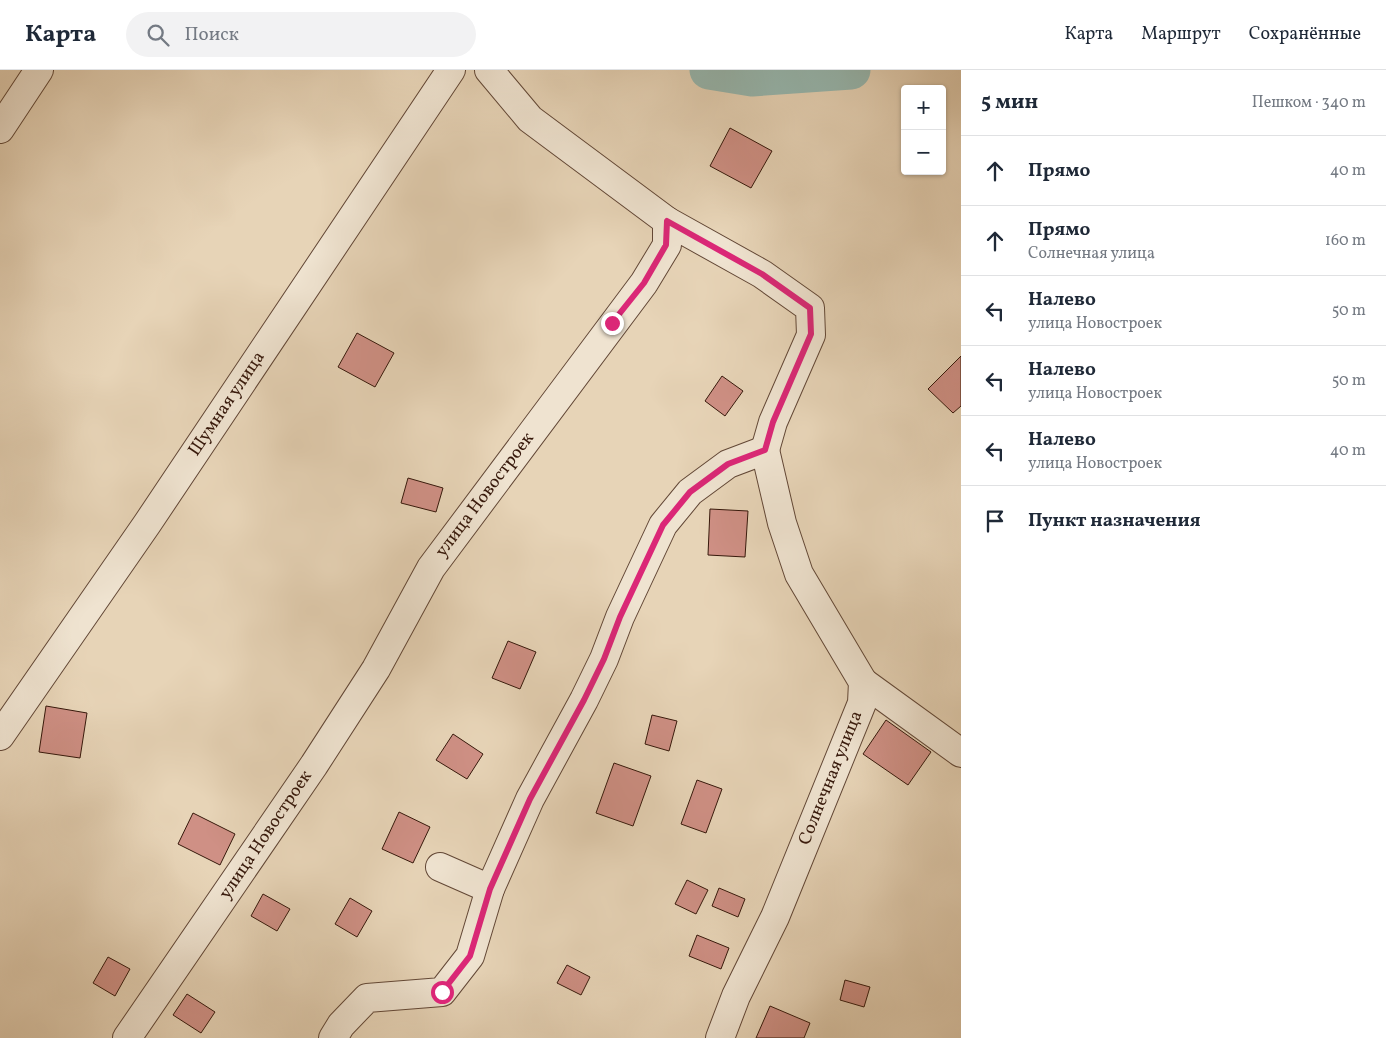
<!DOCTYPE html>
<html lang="ru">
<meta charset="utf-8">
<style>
:root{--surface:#fff;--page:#f2f2f3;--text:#1f2937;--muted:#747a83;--line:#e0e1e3}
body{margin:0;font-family:Vollkorn,serif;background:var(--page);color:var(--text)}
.controls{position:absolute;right:15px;top:15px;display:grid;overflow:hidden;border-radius:5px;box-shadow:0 1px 4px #0004}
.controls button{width:45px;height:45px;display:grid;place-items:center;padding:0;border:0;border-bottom:1px solid var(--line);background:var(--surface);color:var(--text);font:25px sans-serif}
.stop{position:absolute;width:15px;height:15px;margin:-11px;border:4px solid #db2777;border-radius:50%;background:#fff}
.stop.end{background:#db2777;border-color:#fff;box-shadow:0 1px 5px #0008}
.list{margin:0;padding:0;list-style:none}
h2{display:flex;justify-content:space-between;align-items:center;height:65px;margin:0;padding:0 20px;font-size:21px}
h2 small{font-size:16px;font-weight:400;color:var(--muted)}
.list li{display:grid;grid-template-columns:32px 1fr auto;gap:15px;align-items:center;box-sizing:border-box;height:70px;padding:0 20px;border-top:1px solid var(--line)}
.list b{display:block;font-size:19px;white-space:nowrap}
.list p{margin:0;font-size:16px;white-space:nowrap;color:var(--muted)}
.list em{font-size:16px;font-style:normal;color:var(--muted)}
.icon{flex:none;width:28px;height:28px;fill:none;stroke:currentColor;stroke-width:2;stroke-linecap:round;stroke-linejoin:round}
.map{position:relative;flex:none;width:961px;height:968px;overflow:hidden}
header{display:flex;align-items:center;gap:30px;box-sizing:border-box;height:70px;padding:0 25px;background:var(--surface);border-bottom:1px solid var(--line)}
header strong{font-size:24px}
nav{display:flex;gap:28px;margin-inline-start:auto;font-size:18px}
.search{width:350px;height:45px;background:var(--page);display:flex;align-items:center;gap:12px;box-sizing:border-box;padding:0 18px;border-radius:28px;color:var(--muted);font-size:19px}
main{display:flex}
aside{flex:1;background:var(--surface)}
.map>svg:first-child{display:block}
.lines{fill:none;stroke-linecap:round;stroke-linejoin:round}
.river{stroke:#97b8b0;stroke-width:39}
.building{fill:#cf9085;stroke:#36180b}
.minor-casing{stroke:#624736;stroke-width:30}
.minor{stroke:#efe3d0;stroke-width:28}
.route{stroke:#db2777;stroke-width:6}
.labels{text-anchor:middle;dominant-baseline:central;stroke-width:4;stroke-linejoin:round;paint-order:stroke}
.street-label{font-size:18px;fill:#36180b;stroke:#efe3d0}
</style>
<header>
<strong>Карта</strong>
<div class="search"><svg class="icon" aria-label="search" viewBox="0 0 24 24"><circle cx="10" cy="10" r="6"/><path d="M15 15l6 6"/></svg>Поиск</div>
<nav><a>Карта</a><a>Маршрут</a><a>Сохранённые</a></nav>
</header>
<main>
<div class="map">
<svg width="961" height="968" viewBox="0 0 961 968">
<rect width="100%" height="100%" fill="#e7d4b7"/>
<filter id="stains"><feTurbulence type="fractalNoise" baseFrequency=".004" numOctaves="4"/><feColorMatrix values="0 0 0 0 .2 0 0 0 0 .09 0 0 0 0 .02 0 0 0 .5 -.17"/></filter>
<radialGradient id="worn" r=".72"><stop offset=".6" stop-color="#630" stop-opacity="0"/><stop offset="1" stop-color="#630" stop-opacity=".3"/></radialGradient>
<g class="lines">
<polyline class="river" points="709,0 752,7 851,0"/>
</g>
<g class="building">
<polygon points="730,58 772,81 751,118 710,96"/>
<polygon points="357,263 394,283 375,317 338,297"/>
<polygon points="961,286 961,336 953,343 928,319"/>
<polygon points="722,306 743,321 725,346 705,331"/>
<polygon points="408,408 443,418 436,442 401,433"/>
<polygon points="710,439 748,441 745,487 708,485"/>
<polygon points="508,571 536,582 520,619 492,608"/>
<polygon points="46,636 87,643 80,688 39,682"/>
<polygon points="652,645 677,651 669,681 645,674"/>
<polygon points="886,650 931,682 908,715 863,684"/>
<polygon points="453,664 483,684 467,709 436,690"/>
<polygon points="614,693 651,706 633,756 596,743"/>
<polygon points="697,710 722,719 706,763 681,754"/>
<polygon points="399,742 430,757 413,793 382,779"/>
<polygon points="193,743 235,764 220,795 178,774"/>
<polygon points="687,810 708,820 696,844 675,834"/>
<polygon points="719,818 745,829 738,847 712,836"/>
<polygon points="263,824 290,839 277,861 251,846"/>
<polygon points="350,828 372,841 357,867 335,854"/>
<polygon points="697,865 729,878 721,899 689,886"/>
<polygon points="108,887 130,899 115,926 93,913"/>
<polygon points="567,895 590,907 581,925 557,913"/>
<polygon points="845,910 870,917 864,937 840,930"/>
<polygon points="187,924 215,942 201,963 173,945"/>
<polygon points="770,936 810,953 804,968 756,968"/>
</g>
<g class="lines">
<defs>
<g id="minor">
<polyline points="489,0 530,49 667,151"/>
<polyline points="0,59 39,0"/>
<polyline points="863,612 961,683"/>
<polyline points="0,666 147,454 451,0"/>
<polyline points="440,797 490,819 530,729 584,630 604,589 620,547 663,455 690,422 728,394 765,380 782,453 799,504 863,612 862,633 775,847 736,926 720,968"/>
<polyline points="127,968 314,695 376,599 431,498 644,213 667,175 667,151 762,204 810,238 811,265 773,352 765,380"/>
<polyline points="333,968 341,955 367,928 442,922 470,886 490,819"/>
</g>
</defs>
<use href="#minor" class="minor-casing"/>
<use href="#minor" class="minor"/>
</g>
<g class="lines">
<polyline class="route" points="442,922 470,886 490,819 530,729 584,630 604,589 620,547 663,455 690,422 728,394 765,380 773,352 811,264 810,238 762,204 667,151 666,175 644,213 612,253"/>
</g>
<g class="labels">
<g class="street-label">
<text transform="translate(227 334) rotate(-56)">Шумная улица</text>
<text transform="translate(485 425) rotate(-53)">улица Новостроек</text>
<text transform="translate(831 708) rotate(-68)">Солнечная улица</text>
<text transform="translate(266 765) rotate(-56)">улица Новостроек</text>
</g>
</g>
<rect width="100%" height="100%" filter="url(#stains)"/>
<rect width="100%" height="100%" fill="url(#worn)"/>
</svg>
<div class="controls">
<button>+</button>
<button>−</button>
</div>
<div class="stop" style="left:442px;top:922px"></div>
<div class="stop end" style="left:612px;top:253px"></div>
</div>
<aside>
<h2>5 мин<small>Пешком · 340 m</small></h2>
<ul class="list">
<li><svg class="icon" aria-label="ahead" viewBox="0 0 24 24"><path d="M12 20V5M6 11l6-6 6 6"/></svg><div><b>Прямо</b></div><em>40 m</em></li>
<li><svg class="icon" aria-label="ahead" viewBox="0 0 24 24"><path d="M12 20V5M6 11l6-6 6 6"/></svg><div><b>Прямо</b><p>Солнечная улица</p></div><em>160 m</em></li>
<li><svg class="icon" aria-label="left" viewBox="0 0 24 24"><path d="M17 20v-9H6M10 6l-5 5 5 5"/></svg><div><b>Налево</b><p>улица Новостроек</p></div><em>50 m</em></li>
<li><svg class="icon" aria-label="left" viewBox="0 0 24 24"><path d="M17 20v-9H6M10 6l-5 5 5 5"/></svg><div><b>Налево</b><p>улица Новостроек</p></div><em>50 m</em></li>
<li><svg class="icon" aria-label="left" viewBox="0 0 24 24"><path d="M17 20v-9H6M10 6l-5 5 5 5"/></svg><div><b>Налево</b><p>улица Новостроек</p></div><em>40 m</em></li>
<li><svg class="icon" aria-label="arrive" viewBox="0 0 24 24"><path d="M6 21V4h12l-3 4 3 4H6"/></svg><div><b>Пункт назначения</b></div></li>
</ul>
</aside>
</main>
